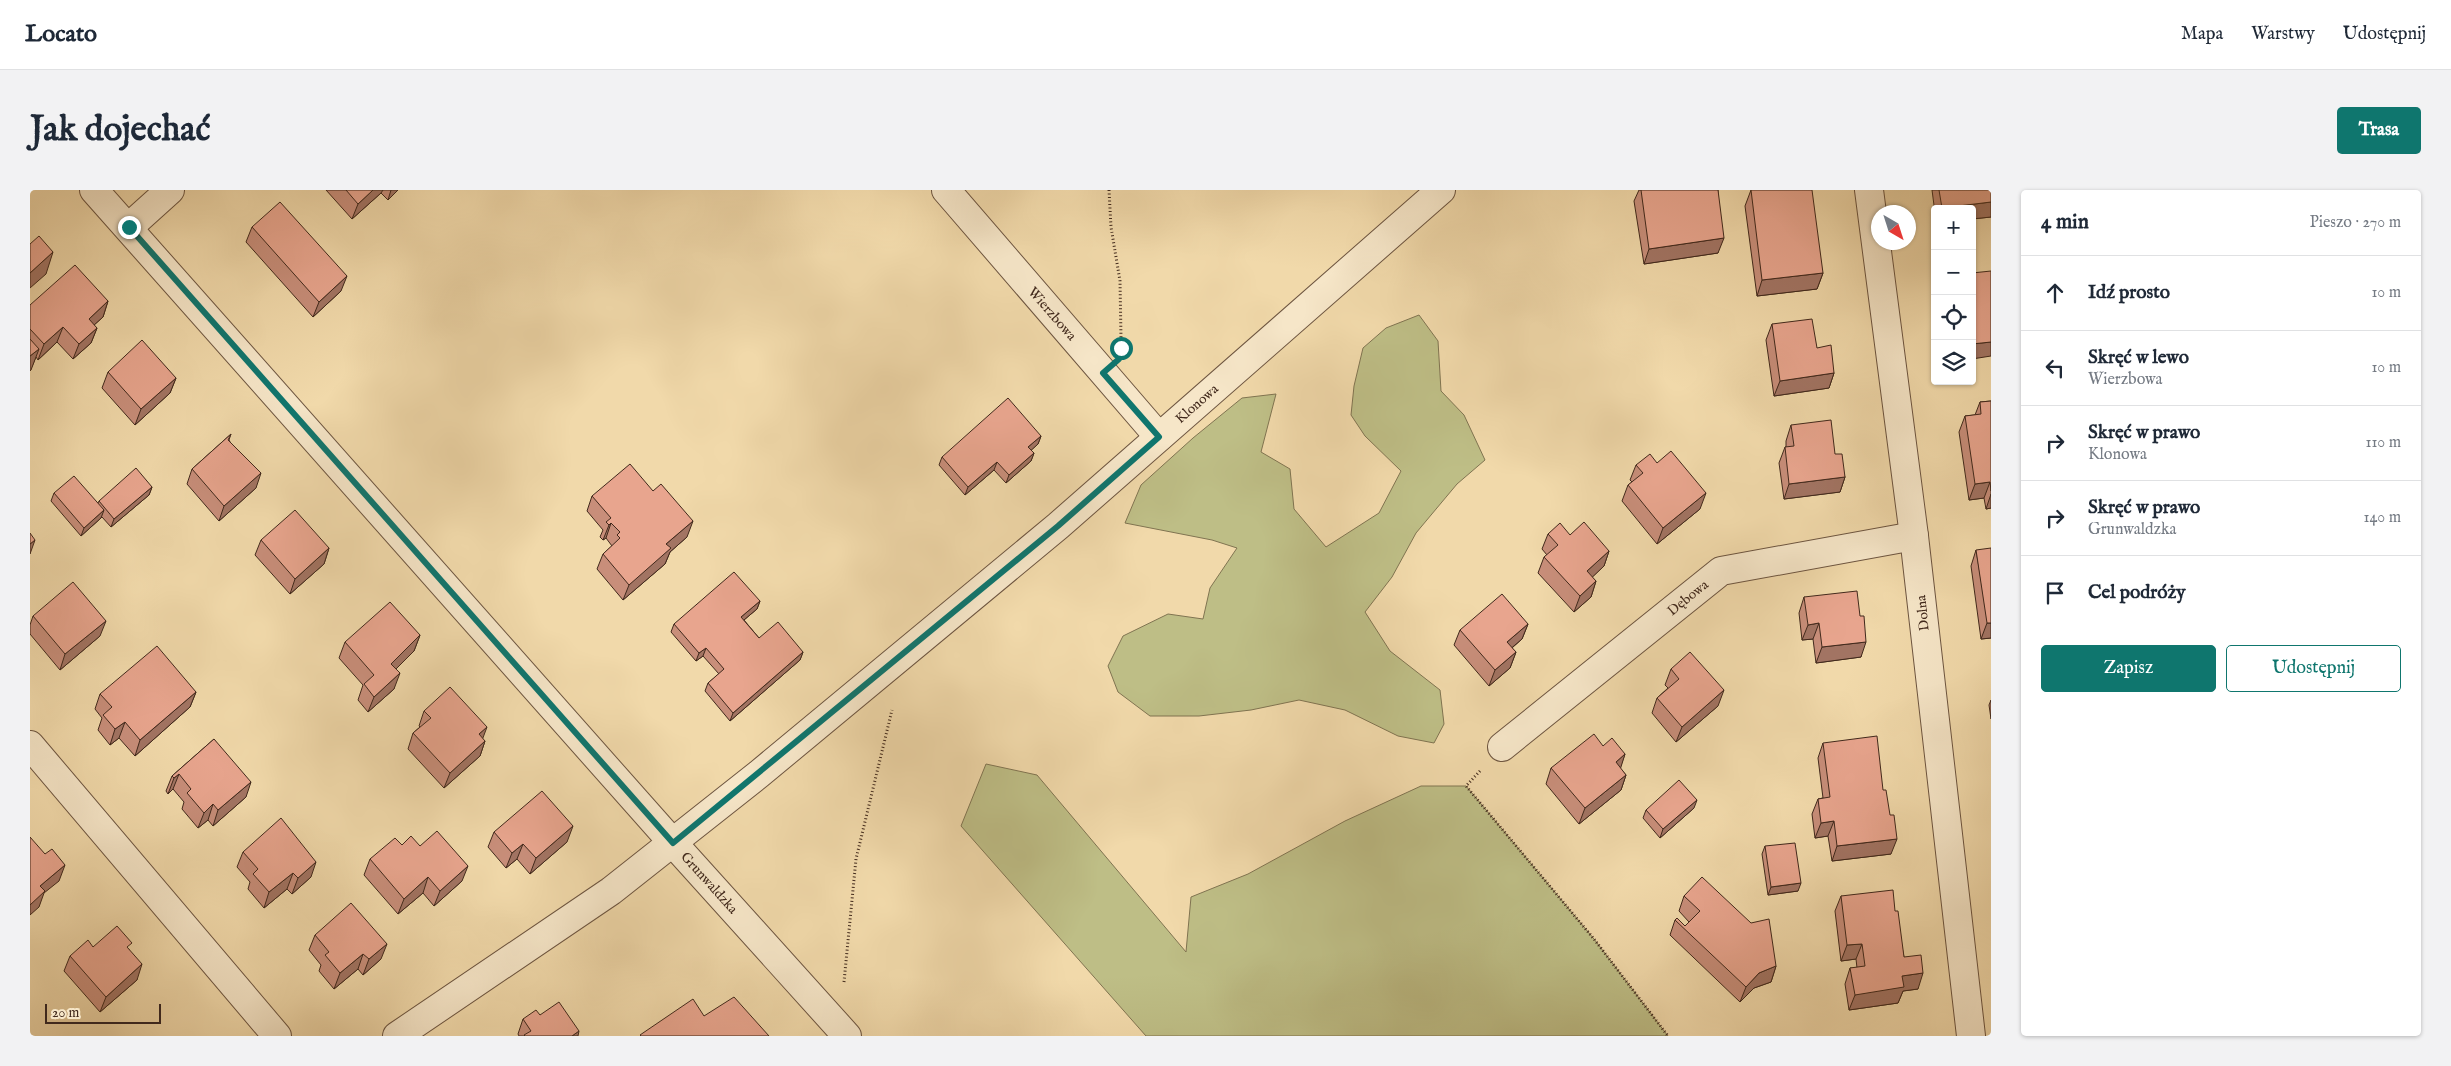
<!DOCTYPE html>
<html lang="pl">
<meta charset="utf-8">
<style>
:root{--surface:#fff;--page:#f2f2f3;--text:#1f2937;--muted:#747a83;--line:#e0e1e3;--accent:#0f766e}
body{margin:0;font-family:"IM FELL English",serif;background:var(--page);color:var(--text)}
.controls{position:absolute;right:15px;top:15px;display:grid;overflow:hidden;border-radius:5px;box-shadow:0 1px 4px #0004}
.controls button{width:45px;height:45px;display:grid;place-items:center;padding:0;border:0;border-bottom:1px solid var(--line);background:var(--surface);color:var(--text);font:25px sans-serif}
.compass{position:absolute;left:1841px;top:15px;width:45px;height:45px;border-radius:50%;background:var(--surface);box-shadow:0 1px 4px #0004;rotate:141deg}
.scale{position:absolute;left:15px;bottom:12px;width:116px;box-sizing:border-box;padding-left:5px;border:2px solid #41291c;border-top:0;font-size:14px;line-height:18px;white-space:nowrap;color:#41291c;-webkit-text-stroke:4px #f6e6c8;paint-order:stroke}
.stop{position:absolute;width:15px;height:15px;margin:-11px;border:4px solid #0f766e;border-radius:50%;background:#fff}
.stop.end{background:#0f766e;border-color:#fff;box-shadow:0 1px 5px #0008}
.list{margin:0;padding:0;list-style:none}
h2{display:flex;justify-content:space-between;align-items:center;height:65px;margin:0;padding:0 20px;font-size:21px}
h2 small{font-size:16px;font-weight:400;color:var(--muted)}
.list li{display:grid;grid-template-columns:32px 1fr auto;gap:15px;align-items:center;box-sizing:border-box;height:75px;padding:0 20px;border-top:1px solid var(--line)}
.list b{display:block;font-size:19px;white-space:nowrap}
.list p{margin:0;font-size:16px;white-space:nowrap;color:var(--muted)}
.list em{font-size:16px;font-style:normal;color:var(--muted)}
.actions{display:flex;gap:10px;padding:15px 20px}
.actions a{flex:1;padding:11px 0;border:1px solid var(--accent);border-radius:5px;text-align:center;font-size:18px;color:var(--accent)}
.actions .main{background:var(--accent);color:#fff}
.icon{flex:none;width:28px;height:28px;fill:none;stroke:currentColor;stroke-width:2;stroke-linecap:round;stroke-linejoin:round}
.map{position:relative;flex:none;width:1961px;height:846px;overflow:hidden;border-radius:5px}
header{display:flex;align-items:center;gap:30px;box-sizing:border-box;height:70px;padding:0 25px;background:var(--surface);border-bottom:1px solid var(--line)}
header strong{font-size:24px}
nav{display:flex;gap:28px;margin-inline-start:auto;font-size:18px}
.intro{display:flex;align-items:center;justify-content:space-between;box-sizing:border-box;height:120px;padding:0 30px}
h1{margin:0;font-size:35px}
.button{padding:12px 22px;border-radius:5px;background:var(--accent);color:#fff;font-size:18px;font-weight:700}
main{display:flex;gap:30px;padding:0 30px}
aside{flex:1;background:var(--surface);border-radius:5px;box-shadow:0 1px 4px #0004}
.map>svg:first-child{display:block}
.green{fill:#bebe86;stroke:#807451}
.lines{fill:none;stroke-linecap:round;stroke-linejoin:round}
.minor-casing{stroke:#6d5540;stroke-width:30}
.path{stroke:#41291c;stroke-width:3;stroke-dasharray:1 2.5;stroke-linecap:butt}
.minor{stroke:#f6e6c8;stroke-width:28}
.wall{fill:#c88e7a;stroke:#41291c}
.shaded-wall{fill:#a27463;stroke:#41291c}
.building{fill:#e8a58e;stroke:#41291c}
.route{stroke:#0f766e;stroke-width:6}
.labels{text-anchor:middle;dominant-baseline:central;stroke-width:5;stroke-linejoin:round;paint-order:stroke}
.street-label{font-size:14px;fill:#41291c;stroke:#f6e6c8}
</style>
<header>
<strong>Locato</strong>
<nav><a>Mapa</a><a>Warstwy</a><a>Udostępnij</a></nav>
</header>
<div class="intro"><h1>Jak dojechać</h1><a class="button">Trasa</a></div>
<main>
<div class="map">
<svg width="1961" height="846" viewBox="0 0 1961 846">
<rect width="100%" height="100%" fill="#f1d9aa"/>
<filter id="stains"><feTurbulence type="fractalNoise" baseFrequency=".004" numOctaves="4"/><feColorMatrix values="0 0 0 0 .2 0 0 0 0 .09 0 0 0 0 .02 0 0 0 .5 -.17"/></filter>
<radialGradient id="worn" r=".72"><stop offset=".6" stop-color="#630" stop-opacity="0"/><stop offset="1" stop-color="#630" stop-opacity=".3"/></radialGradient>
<g class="green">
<polygon points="1389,125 1408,151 1411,201 1434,225 1455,270 1427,294 1386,343 1362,387 1335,422 1360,461 1410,500 1414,534 1404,553 1368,546 1315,520 1269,510 1221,520 1169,526 1120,526 1088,502 1078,476 1093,446 1138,424 1173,429 1180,398 1207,358 1182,350 1095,333 1111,295 1163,248 1212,208 1246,204 1231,262 1260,279 1264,319 1296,357 1349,323 1371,281 1335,246 1321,225 1324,196 1333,158 1356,138"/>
<polygon points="956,574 1007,585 1156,762 1161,707 1218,684 1315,631 1391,596 1436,596 1564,749 1638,846 1116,846 931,636"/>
</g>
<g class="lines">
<defs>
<g id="minor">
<polyline points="64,0 643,653 817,846"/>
<polyline points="916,0 1129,247"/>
<polyline points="1839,0 1884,346 1941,846"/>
<polyline points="99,37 140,0"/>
<polyline points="0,555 247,846"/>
<polyline points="1472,557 1691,381 1884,346"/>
<polyline points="367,846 581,701 729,584 1028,336 1411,0"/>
</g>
</defs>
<use href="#minor" class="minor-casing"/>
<g class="path">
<polyline points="1079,0 1081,37 1090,91 1091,148"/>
<polyline points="1450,581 1436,596 1564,749 1638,846"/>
<polyline points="814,792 826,669 862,520"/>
</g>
<use href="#minor" class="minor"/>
</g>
<g class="wall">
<polygon points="296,0 368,0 358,10 351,3 322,29"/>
<polygon points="1609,0 1688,0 1688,63 1614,74 1604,11"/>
<polygon points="1721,0 1793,83 1787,99 1727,106 1715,16"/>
<polygon points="1902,0 1961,0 1961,27 1942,29 1942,19 1905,19 1905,23"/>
<polygon points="222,37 311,101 283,127 216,52"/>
<polygon points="78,111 73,127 64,135 67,138 61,153 43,169 27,152 8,170 6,167 0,181 0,115"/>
<polygon points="1742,134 1787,158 1804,183 1799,198 1744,206 1736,150"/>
<polygon points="78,182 146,188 140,203 105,235 72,198"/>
<polygon points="1961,211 1961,318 1956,319 1954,308 1939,310 1929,242 1935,226 1945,225 1950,212"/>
<polygon points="1761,235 1805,264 1815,287 1810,302 1754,309 1749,273 1755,257 1756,257 1756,251"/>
<polygon points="201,244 199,250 226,298 189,331 157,294 162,279"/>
<polygon points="1011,246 1008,254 1001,260 1004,263 1001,271 976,293 964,280 935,305 909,275 912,267"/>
<polygon points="1627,273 1670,319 1627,354 1592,311 1598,295 1602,292 1600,290 1606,275"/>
<polygon points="122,297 119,305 81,337 72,327 71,328 51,346 21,311 24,303 68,313 69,311"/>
<polygon points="562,306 657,347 640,362 635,374 593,410 567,379 573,364 582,356 576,348 573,350 570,347 573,340 557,321"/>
<polygon points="1518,344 1540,345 1579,361 1574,376 1562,387 1566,391 1561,407 1544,422 1508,383 1514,367 1517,365 1512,359"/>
<polygon points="231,350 299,358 294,374 260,404 225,365"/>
<polygon points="1946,360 1961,448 1951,449 1941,376"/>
<polygon points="1774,407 1830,426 1831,467 1786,473 1783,449 1772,450 1769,423"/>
<polygon points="730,411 727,419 714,430 729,448 773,462 770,470 700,531 675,501 678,493 689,484 673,466 666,471 641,442 644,434"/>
<polygon points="3,426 70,446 30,480 0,444 0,435"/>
<polygon points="1498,434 1492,449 1482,458 1486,462 1480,478 1459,496 1424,455 1430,440"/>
<polygon points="390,445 384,461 366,479 364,499 338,522 328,510 333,495 309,468 315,452"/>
<polygon points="1641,479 1688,516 1646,552 1622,523 1627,508 1638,498 1635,495"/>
<polygon points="166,502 160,517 105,566 89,548 80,555 68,540 72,528 65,519 70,504"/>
<polygon points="1961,510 1961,529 1959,515"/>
<polygon points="394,521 455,551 450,566 414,598 378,559 383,543 390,537 389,536"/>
<polygon points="184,549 216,607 183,636 178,630 168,638 152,619 154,612 143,599 138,604 136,601 142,586"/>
<polygon points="1793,553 1861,664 1802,671 1798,646 1785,648 1782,624 1788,609 1793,608 1788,568"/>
<polygon points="1573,556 1595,564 1590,578 1596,585 1591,600 1549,634 1516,594 1521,578"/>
<polygon points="1664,618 1630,648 1613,628 1616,620"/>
<polygon points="464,642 537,652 500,684 487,669 476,678 458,657"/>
<polygon points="372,655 390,656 432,691 404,716 393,703 368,724 334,685 340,669"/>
<polygon points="1735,656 1768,701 1738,705 1732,664"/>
<polygon points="213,662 281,687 262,704 257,699 234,718 218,699 220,692 207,677"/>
<polygon points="1654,706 1746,776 1741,792 1724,798 1710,812 1640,745 1645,730 1655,736 1659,732 1649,721"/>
<polygon points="1811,706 1865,721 1874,767 1888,799 1873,801 1868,813 1819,820 1815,794 1820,778 1827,778 1826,769 1811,771 1805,721"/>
<polygon points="285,745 351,769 333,785 328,779 304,799 289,781 291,775 279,760"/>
<polygon points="63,757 99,759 107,790 70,822 34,781 40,766"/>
<polygon points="510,825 548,846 489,846 488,844 493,829"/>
</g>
<g class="shaded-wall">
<polygon points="343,0 353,0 351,3 322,29 328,14"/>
<polygon points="361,0 368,0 358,10"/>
<polygon points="1961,12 1961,27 1942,29 1942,19 1911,19 1912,18"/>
<polygon points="1694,48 1688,63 1614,74 1619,59"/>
<polygon points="23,62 16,84 0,98 0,83"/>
<polygon points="1793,83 1787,99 1727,106 1732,90"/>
<polygon points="317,86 311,101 283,127 289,112"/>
<polygon points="78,111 73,127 53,145 59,129"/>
<polygon points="33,137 27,152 8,170 14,154"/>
<polygon points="67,138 61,153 43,169 49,154"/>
<polygon points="1961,152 1961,166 1942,169 1942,154"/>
<polygon points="9,159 1,180 0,181 0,166"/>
<polygon points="1804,183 1799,198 1744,206 1750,191"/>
<polygon points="146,188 140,203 105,235 111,219"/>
<polygon points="1011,246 1008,254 996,265 998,257"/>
<polygon points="1004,263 1001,271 976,293 979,285"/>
<polygon points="967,272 964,280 935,305 938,297"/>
<polygon points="231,283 226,298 189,331 194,316"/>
<polygon points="1815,287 1810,302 1754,309 1759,294"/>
<polygon points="1960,292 1954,308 1939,310 1945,294"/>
<polygon points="122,297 119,305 81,337 84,329"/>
<polygon points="1676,303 1670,319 1627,354 1633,338"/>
<polygon points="1961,304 1961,318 1956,319"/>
<polygon points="74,320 71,328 51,346 54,338"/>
<polygon points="663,331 657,347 640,362 635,374 593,410 599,395 636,354"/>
<polygon points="581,333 576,348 573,350 579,335"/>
<polygon points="5,350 0,364 0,354"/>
<polygon points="299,358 294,374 260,404 265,389"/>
<polygon points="1579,361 1574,376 1552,397 1557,381"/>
<polygon points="1566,391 1561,407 1544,422 1550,406"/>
<polygon points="730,411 727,419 708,435 711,427"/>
<polygon points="76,431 70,446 30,480 35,464"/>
<polygon points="1789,433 1783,449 1772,450 1778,435"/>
<polygon points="1957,433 1961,433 1961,448 1951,449"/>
<polygon points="1498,434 1492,449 1471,467 1477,452"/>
<polygon points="390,445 384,461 356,489 361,474"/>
<polygon points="1836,452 1831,467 1786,473 1792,457"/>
<polygon points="676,458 673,466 666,471 669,463"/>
<polygon points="773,462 770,470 700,531 703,523"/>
<polygon points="1486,462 1480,478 1459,496 1465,480"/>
<polygon points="370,483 364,499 338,522 344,507"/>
<polygon points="1694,500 1688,516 1646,552 1652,537"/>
<polygon points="166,502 160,517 105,566 110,550"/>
<polygon points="95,532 89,548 80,555 85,539"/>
<polygon points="457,537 451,553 449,544"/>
<polygon points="455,551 450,566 414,598 420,583"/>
<polygon points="1595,564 1590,580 1586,572"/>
<polygon points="149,584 143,599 138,604 144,588"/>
<polygon points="1596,585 1591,600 1549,634 1555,618"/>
<polygon points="221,592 216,607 183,636 188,620"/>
<polygon points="1667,610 1664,618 1630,648 1633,639"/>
<polygon points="183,614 178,630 168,638 174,623"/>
<polygon points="1804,631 1798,646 1785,648 1791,633"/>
<polygon points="543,636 537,652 500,684 506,668"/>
<polygon points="1867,649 1861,664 1802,671 1807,656"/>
<polygon points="493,654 487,669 476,678 482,663"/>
<polygon points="286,672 281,687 262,704 268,688"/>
<polygon points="35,675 29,691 14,703 9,717 0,725 0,715 10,696"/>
<polygon points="438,676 432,691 404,716 410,701"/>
<polygon points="263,683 257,699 234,718 239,702"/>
<polygon points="398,687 393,703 368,724 374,709"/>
<polygon points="1771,693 1768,701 1738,705 1741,697"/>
<polygon points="357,754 351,769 333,785 339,769"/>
<polygon points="1832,754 1826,769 1811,771 1817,755"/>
<polygon points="333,764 328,779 304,799 310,783"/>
<polygon points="112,774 107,790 70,822 76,807"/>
<polygon points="1746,776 1741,792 1724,798 1710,812 1716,797 1729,783"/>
<polygon points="1893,783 1888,799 1873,801 1868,813 1819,820 1825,805 1872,786"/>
<polygon points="549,841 548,846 542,846"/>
</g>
<g class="building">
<polygon points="316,0 343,0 328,14"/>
<polygon points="1611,0 1688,0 1694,48 1619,59"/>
<polygon points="1721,0 1782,0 1793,83 1732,90"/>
<polygon points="1909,0 1961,0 1961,12 1912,18"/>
<polygon points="250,12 317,86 289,112 222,37"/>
<polygon points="9,46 23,62 0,83 0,54"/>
<polygon points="45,75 78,111 59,129 67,138 49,154 33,137 14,154 0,139 0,115"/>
<polygon points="1961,81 1961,152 1942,154 1942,83"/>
<polygon points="1782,129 1787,158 1801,155 1804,183 1750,191 1742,134"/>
<polygon points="0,149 9,159 0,166"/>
<polygon points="112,150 146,188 111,219 78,182"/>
<polygon points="978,208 1011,246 998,257 1004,263 979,285 967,272 938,297 912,267"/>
<polygon points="1961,211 1961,301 1960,292 1945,294 1935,226 1951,224 1950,212"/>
<polygon points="1801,230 1805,264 1812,264 1815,287 1759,294 1755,257 1764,256 1761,235"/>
<polygon points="201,244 198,250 231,283 194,316 162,279"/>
<polygon points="1641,261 1676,303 1633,338 1598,295 1613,283 1606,275 1620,264 1627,273"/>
<polygon points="600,274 623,301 631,294 663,331 636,354 641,358 599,395 573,364 590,348 587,345 590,342 581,333 579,335 576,332 581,328 562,306"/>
<polygon points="106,278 122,297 84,329 69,311"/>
<polygon points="44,286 74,320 54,338 24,303"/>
<polygon points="265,320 299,358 265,389 231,350"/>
<polygon points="1554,332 1579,361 1557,381 1566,391 1550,406 1514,367 1528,355 1518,344 1530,333 1540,345"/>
<polygon points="0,343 5,350 0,354"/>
<polygon points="1961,358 1961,433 1957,433 1946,360"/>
<polygon points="704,382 730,411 711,427 729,448 748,432 773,462 703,523 678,493 694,479 676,458 669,463 644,434"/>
<polygon points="43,392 76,431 35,464 3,426"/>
<polygon points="1827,401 1830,426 1834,426 1836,452 1792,457 1789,433 1778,435 1774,407"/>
<polygon points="1472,404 1498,434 1477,452 1486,462 1465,480 1430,440"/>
<polygon points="360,412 390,445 361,474 370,483 344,507 334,494 344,485 315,452"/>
<polygon points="127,456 166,502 110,550 95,532 85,539 73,525 82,517 70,504"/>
<polygon points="1660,462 1694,500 1652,537 1627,508 1649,489 1641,479"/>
<polygon points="420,497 457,537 449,544 455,551 420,583 383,543 401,528 394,521"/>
<polygon points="1564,544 1573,556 1582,548 1595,564 1586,572 1596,585 1555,618 1521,578"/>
<polygon points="1847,546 1853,600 1856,600 1860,625 1864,625 1867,649 1807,656 1804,631 1791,633 1788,609 1800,607 1793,553"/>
<polygon points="184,549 221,592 188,620 183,614 174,623 157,603 161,599 149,584 144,588 142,586"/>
<polygon points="1649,590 1667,610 1633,639 1616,620"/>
<polygon points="512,601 543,636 506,668 493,654 482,663 464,642"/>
<polygon points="251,628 286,672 268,688 263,683 239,702 223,684 228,679 213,662"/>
<polygon points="407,641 438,676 410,701 398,687 374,709 340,669 365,648 372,655 381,646 390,656"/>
<polygon points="0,647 15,664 22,659 35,675 10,696 15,701 0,715"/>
<polygon points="1765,653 1771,693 1741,697 1735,656"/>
<polygon points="1672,687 1721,733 1739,729 1746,776 1729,783 1716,797 1645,730 1647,728 1655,736 1670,721 1654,706"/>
<polygon points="1863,700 1865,721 1868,721 1874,767 1891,765 1893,783 1872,786 1874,797 1825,805 1820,778 1835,776 1832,754 1817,755 1811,706"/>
<polygon points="321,713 357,754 339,769 333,764 310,783 295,765 299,762 285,745"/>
<polygon points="87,736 102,753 97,757 112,774 76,807 40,766 58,750 63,757"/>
<polygon points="704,807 739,846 611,846 610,845 663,809 674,826"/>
<polygon points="529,812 549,841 542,846 495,846 494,845 501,841 493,829 506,820 510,825"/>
</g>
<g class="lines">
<polyline class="route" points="99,37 643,653 1028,336 1129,247 1073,183 1089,169 1091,158"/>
</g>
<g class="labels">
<g class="street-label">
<text transform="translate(1022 124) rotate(49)">Wierzbowa</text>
<text transform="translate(1167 214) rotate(-41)">Klonowa</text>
<text transform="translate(1658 408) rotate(-39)">Dębowa</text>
<text transform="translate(1893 423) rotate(-96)">Dolna</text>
<text transform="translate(679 693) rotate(48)">Grunwaldzka</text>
</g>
</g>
<rect width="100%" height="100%" filter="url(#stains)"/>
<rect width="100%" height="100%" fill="url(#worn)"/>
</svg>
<div class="controls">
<button>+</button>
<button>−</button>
<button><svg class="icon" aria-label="locate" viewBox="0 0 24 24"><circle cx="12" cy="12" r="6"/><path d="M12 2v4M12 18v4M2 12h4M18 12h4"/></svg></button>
<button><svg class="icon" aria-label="layers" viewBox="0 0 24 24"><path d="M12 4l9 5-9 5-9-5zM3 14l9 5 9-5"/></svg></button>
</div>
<svg class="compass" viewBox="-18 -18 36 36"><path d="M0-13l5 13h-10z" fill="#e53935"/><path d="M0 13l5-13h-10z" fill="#747a83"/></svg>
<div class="scale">20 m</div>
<div class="stop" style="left:1091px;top:158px"></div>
<div class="stop end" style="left:99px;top:37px"></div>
</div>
<aside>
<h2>4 min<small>Pieszo · 270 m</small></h2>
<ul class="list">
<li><svg class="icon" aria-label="ahead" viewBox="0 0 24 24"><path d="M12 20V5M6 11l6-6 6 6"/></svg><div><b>Idź prosto</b></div><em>10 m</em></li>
<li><svg class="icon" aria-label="left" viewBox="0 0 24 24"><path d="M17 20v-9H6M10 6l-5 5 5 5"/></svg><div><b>Skręć w lewo</b><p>Wierzbowa</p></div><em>10 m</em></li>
<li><svg class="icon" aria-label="right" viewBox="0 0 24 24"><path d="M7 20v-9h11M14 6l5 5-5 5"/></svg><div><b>Skręć w prawo</b><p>Klonowa</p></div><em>110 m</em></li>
<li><svg class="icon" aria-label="right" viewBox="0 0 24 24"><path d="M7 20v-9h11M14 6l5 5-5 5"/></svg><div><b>Skręć w prawo</b><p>Grunwaldzka</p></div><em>140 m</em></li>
<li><svg class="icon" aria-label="arrive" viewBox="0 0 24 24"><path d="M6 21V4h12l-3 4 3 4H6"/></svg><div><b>Cel podróży</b></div></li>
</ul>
<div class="actions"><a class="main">Zapisz</a><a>Udostępnij</a></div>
</aside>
</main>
